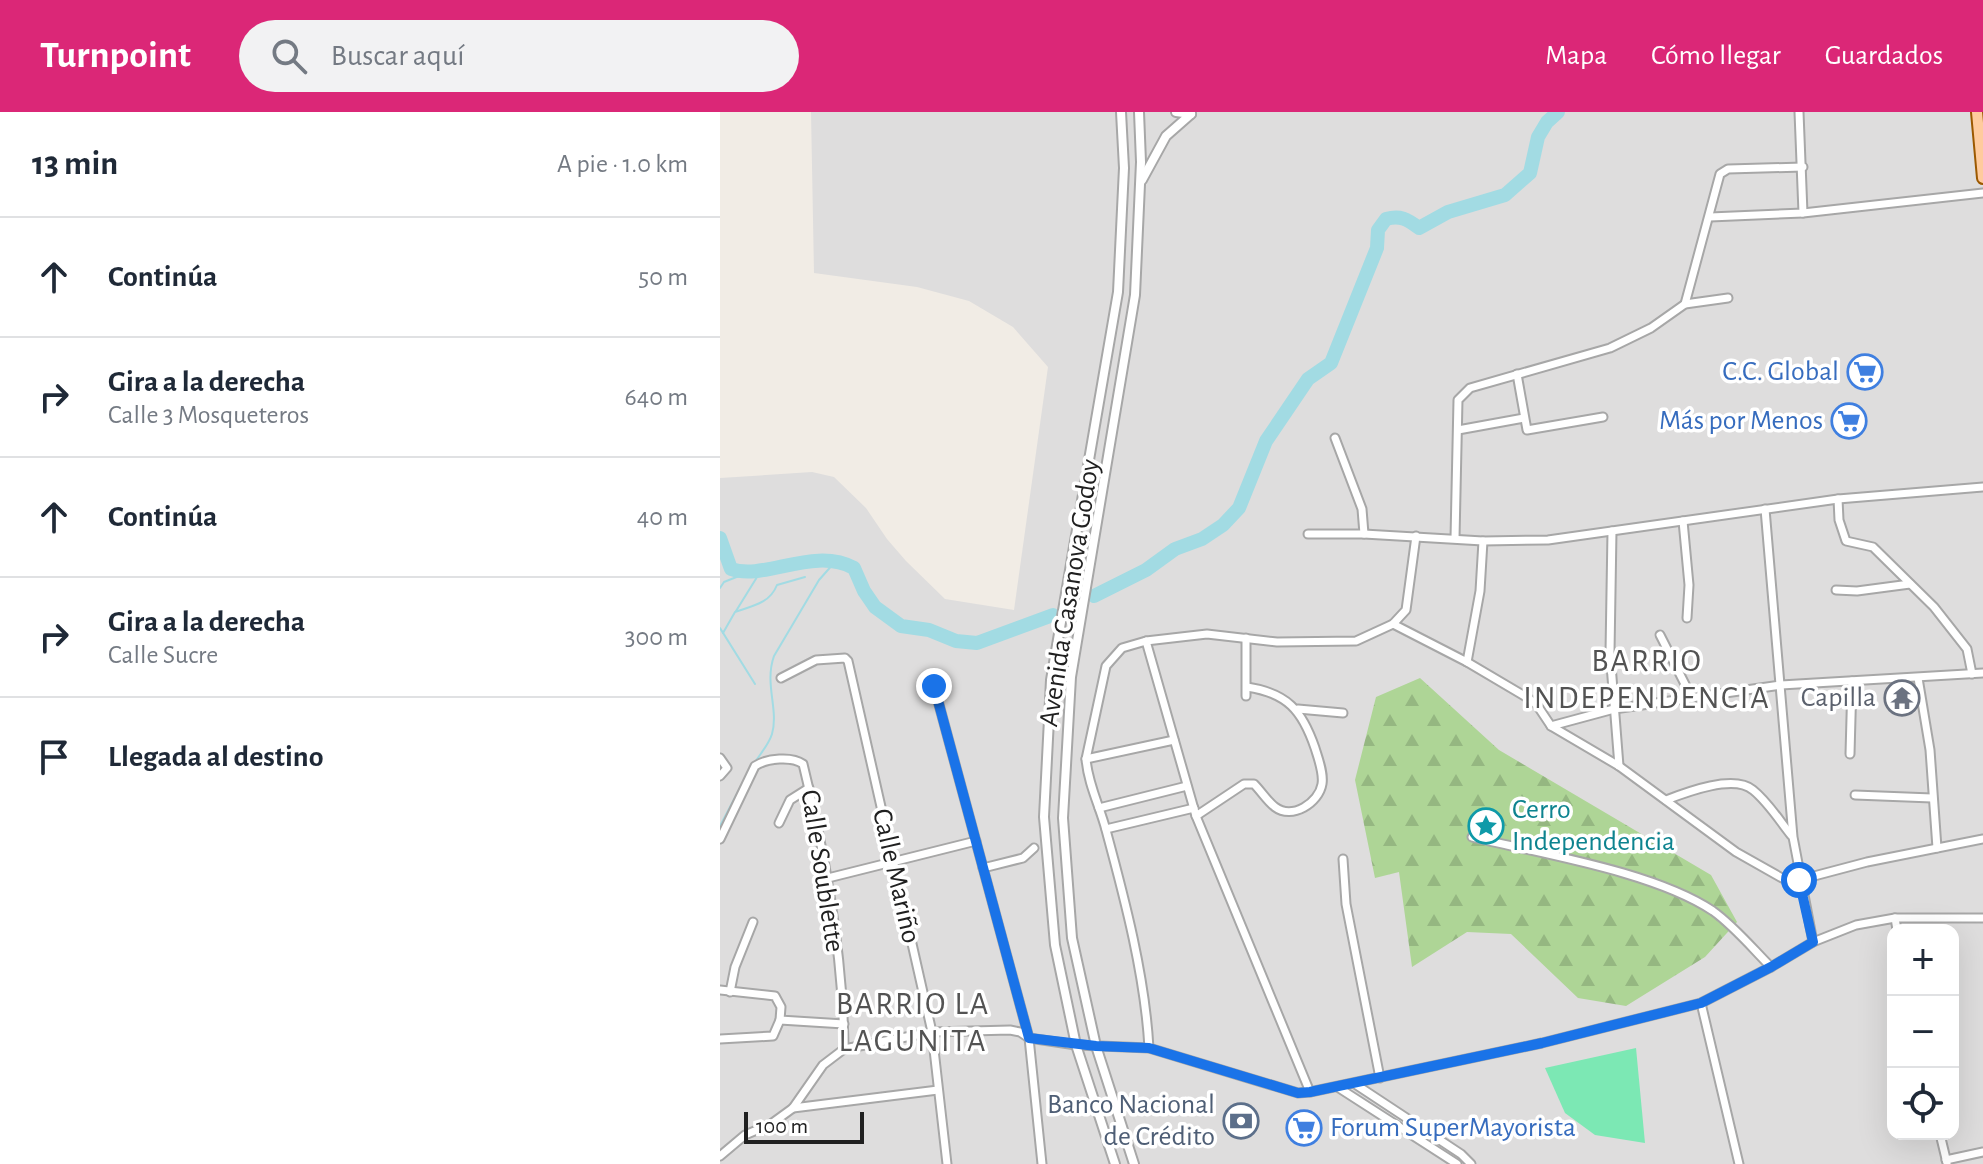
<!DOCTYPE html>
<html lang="es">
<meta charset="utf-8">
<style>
:root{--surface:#fff;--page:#f2f2f3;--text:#1f2937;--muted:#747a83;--line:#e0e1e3;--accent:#db2777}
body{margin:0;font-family:"Alegreya Sans",sans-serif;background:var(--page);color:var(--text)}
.controls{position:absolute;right:24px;bottom:24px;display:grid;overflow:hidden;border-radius:16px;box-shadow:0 8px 32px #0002}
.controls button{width:72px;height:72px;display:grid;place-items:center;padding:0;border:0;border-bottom:2px solid var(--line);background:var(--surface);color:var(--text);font:40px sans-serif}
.scale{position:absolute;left:24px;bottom:20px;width:120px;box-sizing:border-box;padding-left:8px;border:4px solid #202020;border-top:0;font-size:22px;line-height:28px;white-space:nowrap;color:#202020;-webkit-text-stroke:6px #fff;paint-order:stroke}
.stop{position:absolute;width:24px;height:24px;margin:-18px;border:6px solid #1a73e8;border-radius:50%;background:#fff}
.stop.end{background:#1a73e8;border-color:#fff;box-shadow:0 2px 8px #0008}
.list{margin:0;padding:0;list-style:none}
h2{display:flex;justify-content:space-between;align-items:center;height:104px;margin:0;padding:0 32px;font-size:34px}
h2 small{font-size:26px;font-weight:400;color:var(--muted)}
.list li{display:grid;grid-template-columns:52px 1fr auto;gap:24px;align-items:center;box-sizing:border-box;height:120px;padding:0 32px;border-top:2px solid var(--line)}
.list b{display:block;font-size:30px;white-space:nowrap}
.list p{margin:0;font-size:26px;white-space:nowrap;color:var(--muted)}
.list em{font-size:26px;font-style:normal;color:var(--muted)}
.icon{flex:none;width:44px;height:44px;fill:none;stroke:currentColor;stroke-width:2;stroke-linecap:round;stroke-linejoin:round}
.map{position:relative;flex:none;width:1263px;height:1052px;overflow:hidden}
header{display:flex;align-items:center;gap:48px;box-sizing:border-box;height:112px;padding:0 40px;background:var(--accent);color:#fff}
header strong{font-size:38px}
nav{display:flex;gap:44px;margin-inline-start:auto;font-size:28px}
.search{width:560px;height:72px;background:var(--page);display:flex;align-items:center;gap:20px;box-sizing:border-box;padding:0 28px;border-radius:44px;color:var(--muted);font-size:30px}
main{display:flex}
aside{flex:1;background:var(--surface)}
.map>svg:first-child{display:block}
.residential{fill:#dedddd;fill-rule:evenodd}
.forest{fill:url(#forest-firs)}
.pitch{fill:#7ce8b4}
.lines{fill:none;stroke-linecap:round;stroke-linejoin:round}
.stream{stroke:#a2dbe3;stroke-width:2}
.river{stroke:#a2dbe3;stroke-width:14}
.minor-casing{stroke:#a7a7a7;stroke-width:11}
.tertiary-casing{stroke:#a7a7a7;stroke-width:12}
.primary-casing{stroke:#9c5900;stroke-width:14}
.minor{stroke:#fff;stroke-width:7}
.tertiary{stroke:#fff;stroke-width:8}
.primary{stroke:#ffcb9d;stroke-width:10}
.route{stroke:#1a73e8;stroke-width:10}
.labels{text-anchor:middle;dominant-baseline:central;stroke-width:7;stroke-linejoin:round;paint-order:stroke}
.shop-label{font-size:28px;fill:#366cbe;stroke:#fff;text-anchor:end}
.street-label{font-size:28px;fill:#202020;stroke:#fff}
.worship-label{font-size:28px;fill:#5b616d;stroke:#fff;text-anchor:end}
.culture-label{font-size:28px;fill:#0d838f;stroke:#fff;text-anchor:start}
.service-label{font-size:28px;fill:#4e5e75;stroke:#fff;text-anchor:end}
.quarter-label{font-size:32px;letter-spacing:2px;fill:#535353;stroke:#fff}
</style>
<header>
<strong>Turnpoint</strong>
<div class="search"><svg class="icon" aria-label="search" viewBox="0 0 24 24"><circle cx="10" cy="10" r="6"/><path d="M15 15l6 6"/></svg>Buscar aquí</div>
<nav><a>Mapa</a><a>Cómo llegar</a><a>Guardados</a></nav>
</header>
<main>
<aside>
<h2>13 min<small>A pie · 1.0 km</small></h2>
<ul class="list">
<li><svg class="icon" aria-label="ahead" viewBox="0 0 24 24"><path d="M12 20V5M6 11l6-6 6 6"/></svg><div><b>Continúa</b></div><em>50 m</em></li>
<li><svg class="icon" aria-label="right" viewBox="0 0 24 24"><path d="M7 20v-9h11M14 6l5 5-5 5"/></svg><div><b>Gira a la derecha</b><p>Calle 3 Mosqueteros</p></div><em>640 m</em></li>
<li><svg class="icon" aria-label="ahead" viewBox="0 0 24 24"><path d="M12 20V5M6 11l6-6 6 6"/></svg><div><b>Continúa</b></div><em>40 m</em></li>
<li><svg class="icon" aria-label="right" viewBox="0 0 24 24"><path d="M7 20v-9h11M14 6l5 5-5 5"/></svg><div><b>Gira a la derecha</b><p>Calle Sucre</p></div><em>300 m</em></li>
<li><svg class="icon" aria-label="arrive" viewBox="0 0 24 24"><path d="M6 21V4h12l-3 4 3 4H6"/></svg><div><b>Llegada al destino</b></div></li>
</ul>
</aside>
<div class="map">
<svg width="1263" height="1052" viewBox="0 0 1263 1052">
<defs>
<pattern id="forest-firs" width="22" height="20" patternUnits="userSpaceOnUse" patternTransform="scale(2)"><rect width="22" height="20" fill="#aed596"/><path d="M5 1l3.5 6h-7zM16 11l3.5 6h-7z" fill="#95b781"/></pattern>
</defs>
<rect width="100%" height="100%" fill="#f1ece5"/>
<path class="residential" d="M91 0H1263V1052H0V366L92 360 114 365 146 396 167 427 186 449 225 487 294 498 328 255 293 215 249 189 197 175 94 161ZM1173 818H1233V1022H1173Z"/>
<polygon class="forest" points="700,566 779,638 991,763 1017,810 985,845 906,894 858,886 791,822 747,820 692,855 679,760 655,766 635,668 656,585"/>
<polygon class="pitch" points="916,936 925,1031 875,1023 845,1001 825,956"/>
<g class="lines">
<g class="stream">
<polyline points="0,476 4,470 24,462"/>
<polyline points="353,494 354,493"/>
<polyline points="16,499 42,457"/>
<polyline points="0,516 35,572"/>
<path d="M3 521 15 500C33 494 50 491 57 473L85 465"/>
<path d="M35 650C41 641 49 632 52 622 59 597 44 572 54 544L99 468 114 451"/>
<polyline points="0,714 29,659"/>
</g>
<g class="river">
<path d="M0 426 11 457C44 469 94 434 134 456L144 479 155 495 181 514 209 518 236 529 257 531 333 503"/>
<path d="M374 484 426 458 455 437 482 427 503 413 519 396 546 329 588 267 611 251 657 136 658 118 666 107C680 103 687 107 699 116L728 100 785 83 810 61 818 25 827 10 838 0"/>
</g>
<defs>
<g id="minor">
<polyline points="1079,0 1083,101"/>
<polyline points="990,105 1083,101 1263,81"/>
<polyline points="965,192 1000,62 1008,57 1083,55"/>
<polyline points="797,262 807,318 883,305"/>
<polyline points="738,318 804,306"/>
<polyline points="615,326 642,397 644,422"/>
<polyline points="1118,387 1119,408 1126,429 1153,435 1214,495 1247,537 1252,562"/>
<polyline points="1045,397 1073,725 1093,830"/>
<polyline points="963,409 969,473 967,506"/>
<polyline points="892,419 890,540 899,654"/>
<polyline points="588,422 644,422 763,429 828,428 1118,387 1263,375"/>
<polyline points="735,426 738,288 750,276 890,236 931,216 965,192 1008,186"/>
<polyline points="1116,478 1137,479 1190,472"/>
<polyline points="673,512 747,550 808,586 817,593 831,614 899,654 1016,740 1062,766 1079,768 1147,750 1263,727"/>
<polyline points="940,523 972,586"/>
<polyline points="426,529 476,704 590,980"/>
<polyline points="747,550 760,479 763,429"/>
<polyline points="61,566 96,548 125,546 128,549 212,920 227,1052"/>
<polyline points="1198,566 1210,638 1217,736"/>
<polyline points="214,574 309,926 322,1052"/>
<polyline points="526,584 526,526"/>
<polyline points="578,597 623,601"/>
<polyline points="831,614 894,597 1061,573 1263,561"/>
<polyline points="1130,642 1132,569"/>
<polyline points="0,646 7,656 0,664"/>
<polyline points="366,647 454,628"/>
<polyline points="1135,683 1212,686"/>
<path d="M946 688C967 680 1014 662 1033 678 1048 690 1059 708 1071 723"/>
<polyline points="379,696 467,674"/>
<path d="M476 704 524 672H534C541 679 547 689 555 695 572 708 599 691 602 672 604 661 598 646 595 636 582 598 567 581 527 575"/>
<polyline points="59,711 70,688 89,676"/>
<polyline points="386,717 474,696"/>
<path d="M752 725C822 742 935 760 993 799 1014 814 1033 837 1051 855"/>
<path d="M0 727 35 654C47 646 72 644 83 652 106 745 123 841 124 937"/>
<polyline points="623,747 626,792 660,966"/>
<polyline points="263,756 303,746 314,736"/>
<polyline points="108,766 256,729"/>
<polyline points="1175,806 1177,818"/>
<polyline points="0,878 55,884 61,895 60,908 124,912"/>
<polyline points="10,880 15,855 33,810"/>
<polyline points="981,891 1019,1052"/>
<polyline points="0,927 53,924 60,908"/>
<path d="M429 936C425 864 405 788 386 718 380 695 368 672 366 647L386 554 402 536 426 529 487 522 557 530 636 529 673 512 686 498 696 424"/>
<polyline points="635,972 741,1042 751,1052"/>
<polyline points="619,976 737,1052"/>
<polyline points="73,996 218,978"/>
<polyline points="1220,1022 1227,1051"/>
<polyline points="0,1044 25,1023 51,1012 73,996 103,953 124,937 212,920 290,918 300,920 309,926 356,933 429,936 578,981 590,980 822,931 981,891 1051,855 1093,830 1136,813 1175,806 1263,806"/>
<polyline points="1226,1048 1263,1040"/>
</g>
<g id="tertiary">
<polyline points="456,0 471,2"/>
<polyline points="422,68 446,24 471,2"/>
<polyline points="395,1052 356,933 335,833 324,705 331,568 398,180 404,56 401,0"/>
<polyline points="414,1052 376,934 352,826 343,706 351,565 415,183 421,50 419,0"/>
</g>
<polyline id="primary" points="1257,0 1263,66"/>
</defs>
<use href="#minor" class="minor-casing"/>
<use href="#tertiary" class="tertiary-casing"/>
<use href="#primary" class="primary-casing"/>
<use href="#minor" class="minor"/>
<use href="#tertiary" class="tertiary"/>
<use href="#primary" class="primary"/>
</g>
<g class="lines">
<polyline class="route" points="214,574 309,926 376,934 429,936 578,981 590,980 822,931 981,891 1051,855 1093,830 1079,768"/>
</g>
<defs>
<symbol id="supermarket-ring" viewBox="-11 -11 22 22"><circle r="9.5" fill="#fff" stroke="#3f7fe0" stroke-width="1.5"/><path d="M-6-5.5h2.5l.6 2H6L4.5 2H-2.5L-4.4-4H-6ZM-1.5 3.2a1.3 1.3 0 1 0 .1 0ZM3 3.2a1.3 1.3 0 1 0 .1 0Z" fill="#3f7fe0"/></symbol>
<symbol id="temple-ring" viewBox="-11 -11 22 22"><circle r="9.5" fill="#fff" stroke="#6b7280" stroke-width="1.5"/><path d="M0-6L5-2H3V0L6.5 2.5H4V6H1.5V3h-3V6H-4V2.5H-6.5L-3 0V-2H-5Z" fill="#6b7280"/></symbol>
<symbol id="sight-ring" viewBox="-11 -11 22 22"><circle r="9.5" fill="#fff" stroke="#0f9aa8" stroke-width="1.5"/><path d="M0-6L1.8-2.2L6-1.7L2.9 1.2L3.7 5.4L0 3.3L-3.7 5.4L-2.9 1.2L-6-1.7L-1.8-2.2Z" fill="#0f9aa8"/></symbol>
<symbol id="bank-ring" viewBox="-11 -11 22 22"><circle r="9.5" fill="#fff" stroke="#5c6f8a" stroke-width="1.5"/><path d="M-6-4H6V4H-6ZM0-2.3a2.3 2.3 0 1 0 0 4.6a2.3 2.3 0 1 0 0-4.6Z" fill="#5c6f8a"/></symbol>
</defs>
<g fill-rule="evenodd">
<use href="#supermarket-ring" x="1125" y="240" width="40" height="40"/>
<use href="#supermarket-ring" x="1109" y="289" width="40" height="40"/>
<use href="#temple-ring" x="1162" y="566" width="40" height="40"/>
<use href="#sight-ring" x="746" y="694" width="40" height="40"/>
<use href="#bank-ring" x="501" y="989" width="40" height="40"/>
<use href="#supermarket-ring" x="564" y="996" width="40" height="40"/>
</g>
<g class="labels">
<g class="shop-label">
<text x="1119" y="260">C.C. Global</text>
<text x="1103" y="309">Más por Menos</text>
<text x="610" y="1016" text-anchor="start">Forum SuperMayorista</text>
</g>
<g class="street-label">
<text transform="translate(350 481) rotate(-81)">Avenida Casanova Godoy</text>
<text transform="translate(102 759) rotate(81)">Calle Soublette</text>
<text transform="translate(176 764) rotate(77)">Calle Mariño</text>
</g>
<g class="worship-label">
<text x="1156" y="586">Capilla</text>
</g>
<g class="culture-label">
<text x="792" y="698">Cerro<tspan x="792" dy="32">Independencia</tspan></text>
</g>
<g class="service-label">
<text x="495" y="993">Banco Nacional<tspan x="495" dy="32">de Crédito</tspan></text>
</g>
<g class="quarter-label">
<text x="927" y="549">BARRIO<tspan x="927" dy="37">INDEPENDENCIA</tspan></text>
<text x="193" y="892">BARRIO LA<tspan x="193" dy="37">LAGUNITA</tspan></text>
</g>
</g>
</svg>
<div class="controls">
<button>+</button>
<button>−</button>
<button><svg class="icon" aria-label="locate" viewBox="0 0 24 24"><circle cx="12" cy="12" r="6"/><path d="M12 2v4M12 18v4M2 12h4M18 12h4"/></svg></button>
</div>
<div class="scale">100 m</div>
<div class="stop" style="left:1079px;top:768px"></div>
<div class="stop end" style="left:214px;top:574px"></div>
</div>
</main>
